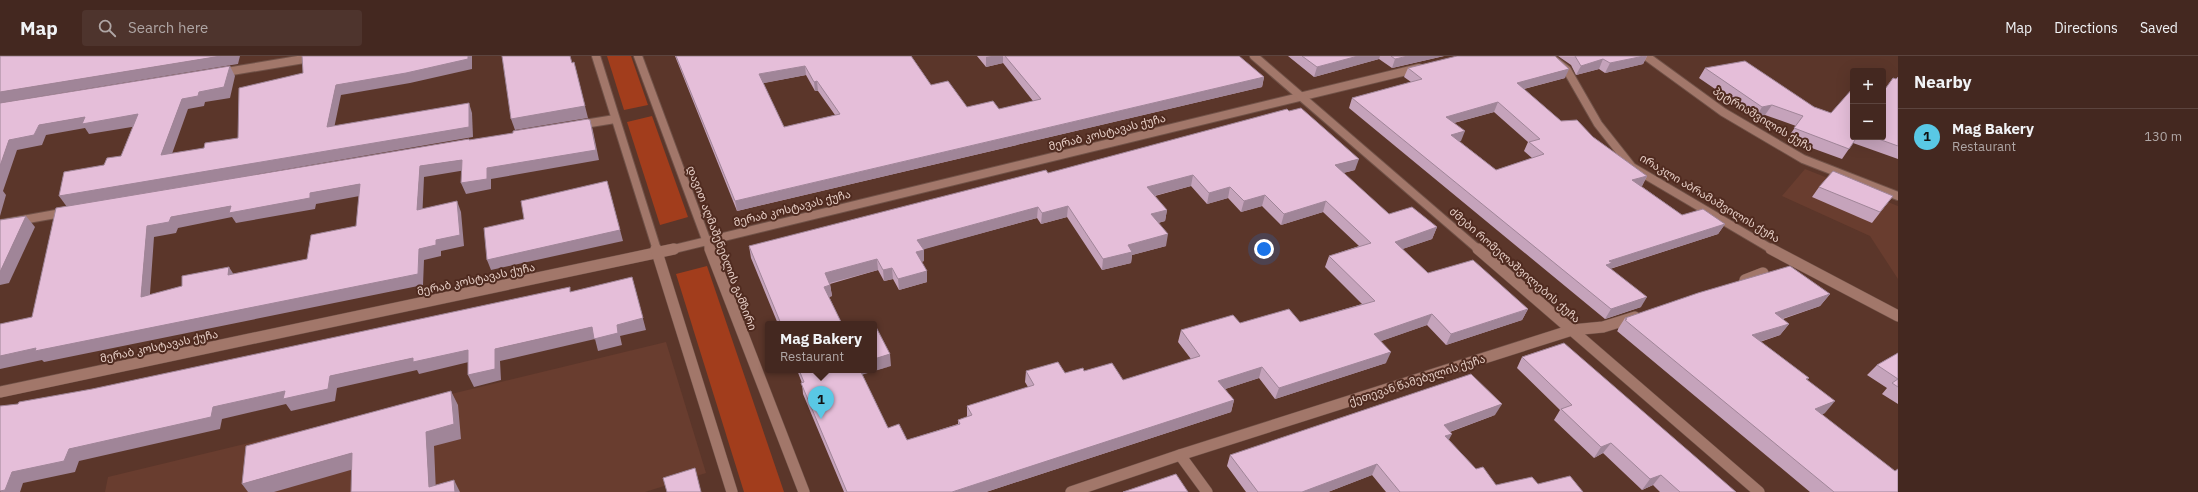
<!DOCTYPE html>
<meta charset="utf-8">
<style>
:root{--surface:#442820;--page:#4e342d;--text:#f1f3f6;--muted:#afa6a5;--line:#5c443e;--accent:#59c8e5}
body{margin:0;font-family:"IBM Plex Sans","Noto Sans Georgian",sans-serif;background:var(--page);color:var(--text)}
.controls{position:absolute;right:12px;top:12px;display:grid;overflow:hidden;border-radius:4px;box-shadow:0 4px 16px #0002}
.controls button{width:36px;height:36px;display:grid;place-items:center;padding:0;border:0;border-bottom:1px solid var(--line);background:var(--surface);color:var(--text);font:20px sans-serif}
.you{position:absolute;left:1264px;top:193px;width:14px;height:14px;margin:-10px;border:3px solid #fff;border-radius:50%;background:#1a73e8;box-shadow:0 0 0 6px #1a73e833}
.badge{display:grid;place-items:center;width:26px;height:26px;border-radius:50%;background:var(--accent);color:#111;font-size:13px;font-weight:700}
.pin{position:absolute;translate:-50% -33px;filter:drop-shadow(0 1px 2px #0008)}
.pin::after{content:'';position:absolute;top:21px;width:14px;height:12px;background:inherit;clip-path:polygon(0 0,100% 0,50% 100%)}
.popup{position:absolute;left:765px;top:265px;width:112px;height:52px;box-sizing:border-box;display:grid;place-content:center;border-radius:4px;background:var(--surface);filter:drop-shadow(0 1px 3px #0005);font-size:13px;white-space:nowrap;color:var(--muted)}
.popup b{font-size:15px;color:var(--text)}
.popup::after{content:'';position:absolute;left:50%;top:100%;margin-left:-8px;border:8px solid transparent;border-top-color:var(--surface)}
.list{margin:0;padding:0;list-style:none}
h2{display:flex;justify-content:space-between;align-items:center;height:52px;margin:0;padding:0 16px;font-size:17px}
h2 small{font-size:13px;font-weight:400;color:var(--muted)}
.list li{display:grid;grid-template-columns:26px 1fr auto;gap:12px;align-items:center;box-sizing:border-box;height:56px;padding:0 16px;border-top:1px solid var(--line)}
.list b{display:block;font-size:15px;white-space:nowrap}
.list p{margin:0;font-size:13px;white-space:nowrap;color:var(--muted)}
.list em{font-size:13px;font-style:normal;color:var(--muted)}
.icon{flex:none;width:22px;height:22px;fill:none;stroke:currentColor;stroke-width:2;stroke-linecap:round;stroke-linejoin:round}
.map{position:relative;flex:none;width:1898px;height:436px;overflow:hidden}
header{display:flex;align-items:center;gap:24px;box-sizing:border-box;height:56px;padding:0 20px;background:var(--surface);border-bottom:1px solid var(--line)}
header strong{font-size:19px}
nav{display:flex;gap:22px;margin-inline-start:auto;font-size:14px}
.search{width:280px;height:36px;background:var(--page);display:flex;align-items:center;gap:10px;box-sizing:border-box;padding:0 14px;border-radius:4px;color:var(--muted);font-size:15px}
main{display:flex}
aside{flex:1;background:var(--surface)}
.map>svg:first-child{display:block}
.built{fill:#693d2f}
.green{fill:#a23d1c}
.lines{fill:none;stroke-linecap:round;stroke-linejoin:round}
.street-far1-casing{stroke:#715248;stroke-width:10}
.street-casing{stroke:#715248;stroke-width:12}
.secondary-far1-casing{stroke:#715248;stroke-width:10}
.secondary-casing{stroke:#715248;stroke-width:12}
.street-far1{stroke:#a2776a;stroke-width:8}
.street{stroke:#a2776a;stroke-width:11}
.secondary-far1{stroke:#a2776a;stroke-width:8}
.secondary{stroke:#a2776a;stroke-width:11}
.wall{fill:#c5a3bb;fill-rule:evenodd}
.shaded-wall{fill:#a08598}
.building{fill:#e5bed9;stroke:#a08598;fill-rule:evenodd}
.labels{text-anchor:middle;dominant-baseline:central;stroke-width:4;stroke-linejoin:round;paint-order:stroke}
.street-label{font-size:11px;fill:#e7cfc7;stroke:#502b20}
</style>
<header>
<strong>Map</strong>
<div class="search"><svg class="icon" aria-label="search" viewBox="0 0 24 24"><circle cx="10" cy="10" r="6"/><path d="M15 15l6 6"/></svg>Search here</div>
<nav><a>Map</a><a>Directions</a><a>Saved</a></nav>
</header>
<main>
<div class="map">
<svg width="1898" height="436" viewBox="0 0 1898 436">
<rect width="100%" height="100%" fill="#5b362a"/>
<g class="built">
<polygon points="1805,113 1898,150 1898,223 1870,180 1782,140"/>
<polygon points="666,286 706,417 645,436 105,436 108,421"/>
</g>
<g class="green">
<polygon points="607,0 631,0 648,49 624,54"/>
<polygon points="652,60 688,161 660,169 627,66"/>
<polygon points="707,210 784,436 744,436 676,218"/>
</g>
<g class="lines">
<defs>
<g id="street-far1">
<polyline points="1549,0 1567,14 1598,68 1632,111 1773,194"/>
<polyline points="1646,0 1723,56 1803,103 1898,140"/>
<polyline points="578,69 615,63"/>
<polyline points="0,168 67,156"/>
<polyline points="670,194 1419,12"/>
</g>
<g id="street">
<polyline points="1771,193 1898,260"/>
<polyline points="1745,224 1763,217"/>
<polyline points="0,336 674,193"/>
<polyline points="1180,399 1207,436"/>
<polyline points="1071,436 1180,399 1572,274 1603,271 1635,261"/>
</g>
<g id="secondary-far1">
<polyline points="596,0 657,194"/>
<polyline points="638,0 710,194"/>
<polyline points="1254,0 1479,194"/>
<polyline points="220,17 322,0"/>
</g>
<g id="secondary">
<polyline points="656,193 732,436"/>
<polyline points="710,193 804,436"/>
<polyline points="1478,193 1759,436"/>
</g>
</defs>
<use href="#street-far1" class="street-far1-casing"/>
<use href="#street" class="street-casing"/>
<use href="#secondary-far1" class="secondary-far1-casing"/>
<use href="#secondary" class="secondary-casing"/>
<use href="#street-far1" class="street-far1"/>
<use href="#street" class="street"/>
<use href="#secondary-far1" class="secondary-far1"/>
<use href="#secondary" class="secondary"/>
</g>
<g class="wall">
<path d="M675 0H911L931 29 967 51 999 53 1033 45 1003 7 986 11 977 0H1239L1264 21 1262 31 737 155ZM806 19 815 35H818L835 59 784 71 763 27Z"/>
<polygon points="1288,0 1444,0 1392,12 1379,3 1314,21"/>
<polygon points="1558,0 1647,0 1643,8 1605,17 1599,13 1576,19 1571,9"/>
<path d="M1408 12 1565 22 1524 33 1561 65 1593 81 1647 120 1642 130H1641L1682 159 1725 168 1718 178 1610 213 1641 251 1605 263 1349 52 1352 42 1411 26 1404 21ZM1494 56 1528 86 1524 95 1532 102 1496 114 1459 85H1461L1454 67Z"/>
<polygon points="1705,12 1831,57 1853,81 1883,81 1896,23 1898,21 1898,103 1853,87 1842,103 1787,83 1796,70 1765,59 1756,61 1699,22"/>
<polygon points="1355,114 1343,117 1389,158 1437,171 1432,183 1402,193 1428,217 1528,253 1522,264 1446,289 1427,269 1381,285 1386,307 1275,343 1259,322 1225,333 1234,344 1231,356 986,436 844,436 803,338 802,327 797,314 874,314 891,310 862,318 888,372 907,384 958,368 958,364 967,361 967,350 1028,331 1025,326 1026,315 1065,317 1084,315 1123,324 1191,303 1178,286 1181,274 1240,267 1300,266 1362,248 1325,211 1329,200 1359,190 1323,156 1281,169 1262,150 1241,156 1228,142 1207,148 1191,130 1155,140 1167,154 1165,165 1158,167 1166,190 1132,199 1131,207 1102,214 1067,161 1041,168 1037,162 923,193 924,205 921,206 927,226 899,234 893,223 884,225 878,214 830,228 832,240 829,241 842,268 778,268 751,202 749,190 1048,117"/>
<polygon points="1819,131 1893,140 1872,167 1812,141"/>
<polygon points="1830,238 1820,250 1783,263 1789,268 1780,279 1760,286 1809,322 1807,324 1825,357 1822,358 1898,436 1810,436 1617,275 1618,274 1618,273 1625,262"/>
<polygon points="1898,297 1898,348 1882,338 1887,332 1867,319 1877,309"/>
<polygon points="1522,301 1736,436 1660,436 1653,429 1642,434 1603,397 1594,402 1554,364 1560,354 1517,312"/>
<polygon points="1495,359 1450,376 1449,384 1476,413 1496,429 1538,428 1583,436 1386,436 1372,419 1328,436 1246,436 1227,410 1230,399"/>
</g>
<g class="shaded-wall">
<polygon points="221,0 240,0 238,8 0,47 0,36"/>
<polygon points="468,0 472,0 472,13 410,27 341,39 332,82 327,71 336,29"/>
<polygon points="991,0 1003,0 1003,7 986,11 986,1"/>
<polygon points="1358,0 1380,0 1379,3 1314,21 1317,11"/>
<polygon points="1408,0 1444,0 1392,12 1395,3"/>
<polygon points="1644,0 1647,0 1643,8 1605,17 1610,7"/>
<polygon points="1603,3 1599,13 1576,19 1581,10"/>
<polygon points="574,6 588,62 515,74 511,63"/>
<polygon points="230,10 235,20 230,42 205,46 204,50 188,53 168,109 161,99 182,43 199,36"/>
<polygon points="805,10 806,19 760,28 759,18"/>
<polygon points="1569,13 1565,22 1512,36 1517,27"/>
<polygon points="1264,21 1262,31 737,155 735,145"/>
<polygon points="817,25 818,35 815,35 814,26"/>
<polygon points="1498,46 1494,56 1442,70 1446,61"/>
<polygon points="469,47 472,57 473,81 67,151 59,140"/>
<polygon points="1772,49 1765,59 1756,61 1762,51"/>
<polygon points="138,58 144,69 89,78 85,72 46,79 42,89 17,94 3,135 6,139 0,160 0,110 9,84 39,69 85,61"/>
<polygon points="590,64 593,75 599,104 491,123 491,133 466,138 461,127 487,112"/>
<polygon points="1465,75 1461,85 1447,89 1451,79"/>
<polygon points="1359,103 1355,114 1331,120 1335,109"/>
<polygon points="462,104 466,114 424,121 422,165 417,154 420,110"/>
<polygon points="1193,119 1191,130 1146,142 1147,131"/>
<polygon points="1647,120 1642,130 1627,134 1632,124"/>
<polygon points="607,125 623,185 491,214 487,204"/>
<polygon points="360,128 365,139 316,148 315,153 236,167 232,161 178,172 176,177 154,181 149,252 141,241 147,170 171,161 231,150 310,137"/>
<polygon points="1230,131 1228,142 1207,148 1209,137"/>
<polygon points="1265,139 1262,150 1241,156 1244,145"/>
<polygon points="457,145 461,156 464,190 441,195 441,200 424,204 423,229 44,306 42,304 0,313 0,300 419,193 436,184"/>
<polygon points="1326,145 1323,156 1281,169 1284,158"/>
<polygon points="1068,150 1067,161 1041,168 1042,157"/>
<polygon points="1038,151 1037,162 918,195 917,184"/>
<polygon points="1167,154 1165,165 1150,169 1151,158"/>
<polygon points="26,160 35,171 9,227 0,229 0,216"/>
<polygon points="1725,168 1718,178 1609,213 1600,219 1609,205"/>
<polygon points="1437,171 1432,183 1391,197 1395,186"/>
<polygon points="1168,178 1166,190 1132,199 1131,207 1102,214 1103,203 1128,189"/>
<polygon points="924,194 924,205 916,207 916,196"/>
<polygon points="877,203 878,214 826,228 825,217"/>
<polygon points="229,211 236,222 228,219"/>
<polygon points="892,212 893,223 884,225 883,214"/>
<polygon points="927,215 927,226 899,234 898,223"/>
<polygon points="632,221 646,274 620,280 622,289 598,295 595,283 500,305 501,324 474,331 468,319 495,293 592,271 617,269"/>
<polygon points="830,229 832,240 825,242 824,231"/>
<polygon points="1830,238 1820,250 1766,268 1775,257"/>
<polygon points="1647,241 1641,251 1605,263 1611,253"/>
<polygon points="1528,253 1522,264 1446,289 1451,278"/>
<polygon points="1432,258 1427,269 1370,289 1374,278"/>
<polygon points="1789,268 1780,279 1743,291 1752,279"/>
<polygon points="468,294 473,305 419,318 417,314 337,332 335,345 291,355 286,348 222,363 220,373 79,405 75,416 23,427 20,436 0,436 12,416 69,393 213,351 330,320 413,302"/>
<polygon points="1391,296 1386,307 1275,343 1279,332"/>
<polygon points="890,298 891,310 858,320 858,314 874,314 874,303"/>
<polygon points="1262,311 1259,322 1216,336 1218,325"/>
<polygon points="451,335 458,349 461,383 434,390 436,436 429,431 426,376"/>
<polygon points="1234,344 1231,356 986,436 952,436"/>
<polygon points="1835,345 1825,357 1805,365 1815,353"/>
<polygon points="1502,348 1495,359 1438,380 1444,369"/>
<polygon points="1452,378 1446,389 1445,380"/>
<polygon points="1611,387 1603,397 1594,402 1601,391"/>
<polygon points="352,397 361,411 274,436 248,436 242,428"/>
<polygon points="1377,408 1372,419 1328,436 1302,436"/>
<polygon points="1661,419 1653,429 1642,434 1650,423"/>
<polygon points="454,424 460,436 455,436"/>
</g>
<g class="building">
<polygon points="0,0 221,0 0,36"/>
<polygon points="302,0 468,0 468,3 406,17 336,29 327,71 469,47 469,71 59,140 64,116 104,109 107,102 121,100 138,58 82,68 85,61 39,69 34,79 9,84 0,110 0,47 230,10 224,31 199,36 198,40 182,43 161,99 204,92 205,87 238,82 239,32 303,17"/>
<polygon points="502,0 570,0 572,7 574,6 585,50 511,63"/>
<path d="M676 0H911L931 29 948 25 967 51 993 45 999 53 1041 43 1005 0H1239L1264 21 735 145ZM805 10 814 26 817 25 840 58 784 71 759 18Z"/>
<polygon points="1302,0 1358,0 1317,11"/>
<polygon points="1391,0 1408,0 1395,3"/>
<path d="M1457 0H1555L1569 13 1517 27 1561 65 1577 64 1593 81 1647 120 1632 124 1682 159 1703 153 1725 168 1609 205 1612 207 1606 209 1647 241 1611 253 1352 42 1422 23 1408 12ZM1498 46 1540 83 1529 86 1544 98 1496 114 1451 79 1465 75 1446 61Z"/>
<polygon points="1575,0 1644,0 1610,7 1603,3 1581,10"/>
<polygon points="1745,5 1814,51 1831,57 1853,32 1853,81 1857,81 1849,93 1794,72 1803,60 1772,49 1762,51 1705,12"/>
<polygon points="1898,21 1898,90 1873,81 1883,81 1883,36 1893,22 1896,23"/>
<polygon points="1301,52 1359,103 1335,109 1389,158 1412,151 1437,171 1395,186 1428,217 1473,204 1528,253 1451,278 1432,258 1374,278 1391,296 1279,332 1262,311 1218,325 1234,344 952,436 847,436 801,327 804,326 799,314 860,314 888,372 899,368 907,384 960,368 958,364 972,359 967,350 1034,329 1026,315 1058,306 1065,317 1083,312 1084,315 1112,307 1123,324 1200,300 1181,274 1233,259 1240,267 1289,253 1300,266 1375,245 1329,200 1371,187 1326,145 1284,158 1265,139 1244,145 1230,131 1209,137 1193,119 1147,131 1167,154 1151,158 1168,178 1128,189 1132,196 1103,203 1068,150 1042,157 1038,151 917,184 924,194 916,196 927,215 898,223 892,212 883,214 877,203 825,217 830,229 824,231 842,268 781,268 749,190 1046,114 1048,117 1287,53 1289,55"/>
<path d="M588 63 590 64 596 94 487 112V123L461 127 462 104 420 110 417 154 457 145 460 179 436 184V189L419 193 418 218 35 295 36 292 0 300V268L32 261 56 152 469 83V84L513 77V75ZM360 128 356 170 311 179 307 203 228 219 229 211 182 220V230L141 241 147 170 169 166 171 161 231 150 229 157 310 142V137Z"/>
<polygon points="1833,115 1893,140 1880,156 1819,131"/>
<polygon points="607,125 620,174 487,204 484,172 524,163 521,145"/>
<polygon points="26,160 0,216 0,164"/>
<polygon points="1790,210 1830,238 1775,257 1789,268 1752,279 1809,322 1806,323 1835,345 1815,353 1895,415 1898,413 1898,436 1834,436 1625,264 1627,263 1625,262 1698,237"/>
<polygon points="632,221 643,262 617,269 618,277 594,283 592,271 495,293 495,313 468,319 468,294 413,306 413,302 330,320 328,333 283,343 285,335 213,351 211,361 69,393 64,405 12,416 5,434 0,435 0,350 18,348 19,346 92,333 570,231 570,236"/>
<polygon points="876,271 890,298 874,303 874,272"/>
<polygon points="1564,287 1736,436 1680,436 1661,419 1650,423 1611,387 1601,391 1561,353 1572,349 1522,301"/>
<polygon points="1898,297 1898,323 1877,309"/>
<polygon points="1471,318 1502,348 1444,369 1452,378 1445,380 1476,413 1483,411 1496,429 1532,421 1538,428 1570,420 1583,436 1400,436 1377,408 1302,436 1258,436 1230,399"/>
<polygon points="1898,323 1898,331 1892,327"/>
<polygon points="451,335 454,368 426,376 429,431 454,424 455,436 351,436 352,397 242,428 246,390"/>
<polygon points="695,412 701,436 667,436 663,422"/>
<polygon points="1176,418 1188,436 1123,436"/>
</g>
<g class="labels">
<g class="street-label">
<text transform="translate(1763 63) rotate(31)">პეტრიაშვილის ქუჩა</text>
<text transform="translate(1107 76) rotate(-14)">მერაბ კოსტავას ქუჩა</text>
<text transform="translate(1710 142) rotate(31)">ირაკლი აბრამაშვილის ქუჩა</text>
<text transform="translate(792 152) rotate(-14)">მერაბ კოსტავას ქუჩა</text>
<text transform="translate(722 192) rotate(69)">დავით აღმაშენებლის გამზირი</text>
<text transform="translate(1515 209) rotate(41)">ძმები რომელაშვილების ქუჩა</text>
<text transform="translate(476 223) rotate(-12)">მერაბ კოსტავას ქუჩა</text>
<text transform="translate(159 290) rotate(-12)">მერაბ კოსტავას ქუჩა</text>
<text transform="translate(1417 324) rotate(-18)">ქეთევან წამებულის ქუჩა</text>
</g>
</g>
</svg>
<div class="controls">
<button>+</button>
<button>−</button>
</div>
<div class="you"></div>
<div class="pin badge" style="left:821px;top:363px">1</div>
<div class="popup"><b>Mag Bakery</b>Restaurant</div>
</div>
<aside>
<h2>Nearby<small></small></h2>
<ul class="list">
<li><span class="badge">1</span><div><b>Mag Bakery</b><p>Restaurant</p></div><em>130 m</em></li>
</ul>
</aside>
</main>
